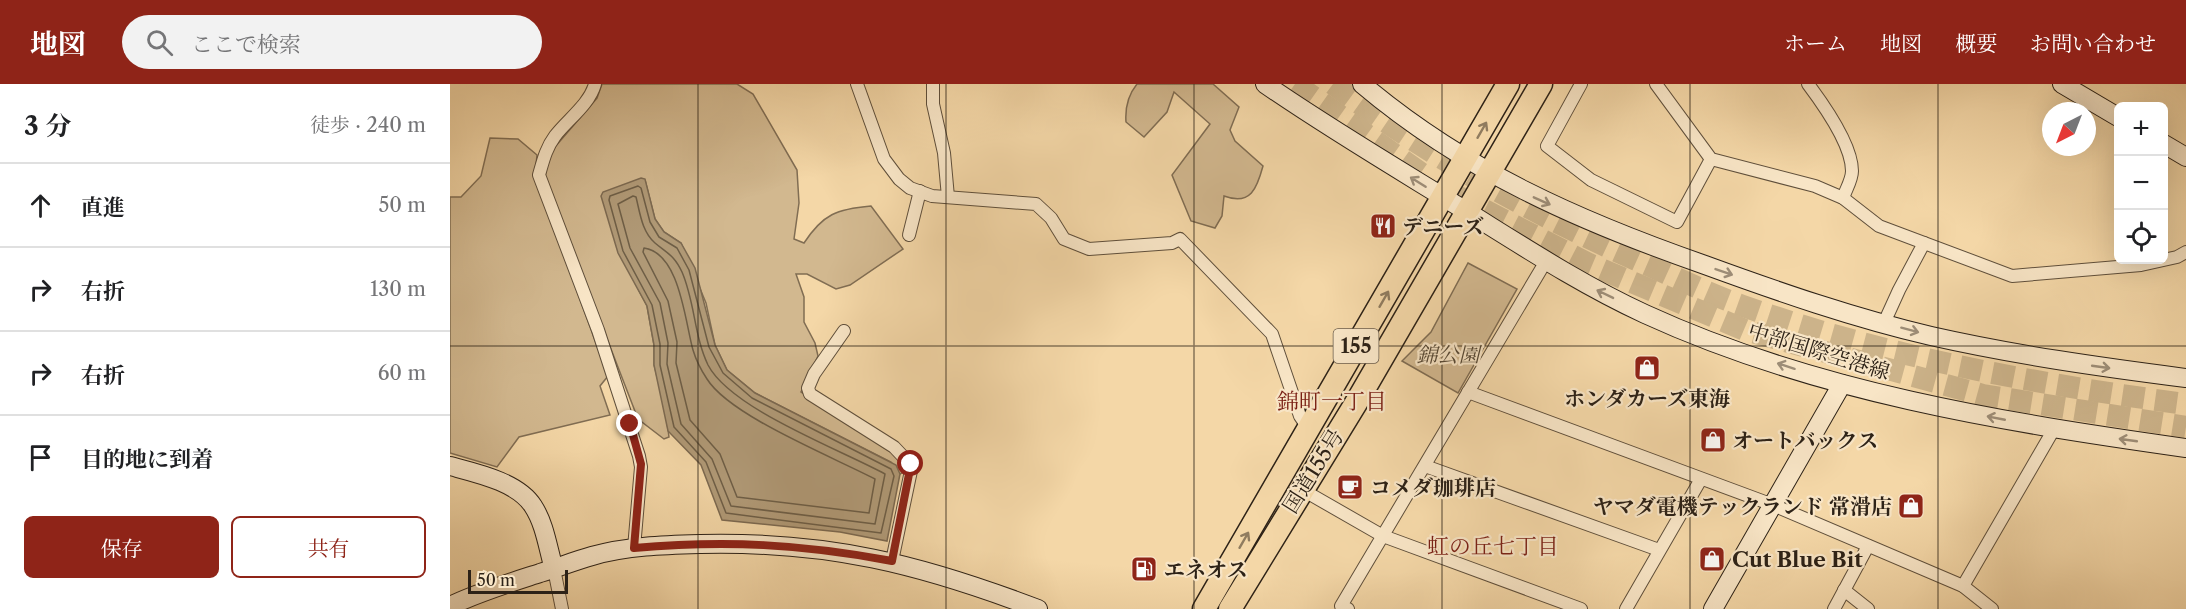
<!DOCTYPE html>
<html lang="ja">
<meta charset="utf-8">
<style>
:root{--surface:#fff;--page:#f2f2f2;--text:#202124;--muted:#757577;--line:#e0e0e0;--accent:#8f2418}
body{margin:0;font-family:"Libre Caslon Text","Noto Serif JP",serif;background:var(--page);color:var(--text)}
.controls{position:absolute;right:18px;top:18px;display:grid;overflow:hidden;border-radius:9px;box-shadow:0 6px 24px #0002}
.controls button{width:54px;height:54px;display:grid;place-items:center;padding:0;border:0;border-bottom:2px solid var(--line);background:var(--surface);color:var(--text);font:30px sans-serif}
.compass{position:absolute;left:1592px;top:18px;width:54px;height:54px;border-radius:50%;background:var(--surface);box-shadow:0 6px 24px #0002;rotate:222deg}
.scale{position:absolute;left:18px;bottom:15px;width:100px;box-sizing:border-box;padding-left:6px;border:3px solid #2d2217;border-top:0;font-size:16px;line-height:21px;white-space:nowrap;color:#2d2217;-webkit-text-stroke:4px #f8e5c6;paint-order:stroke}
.stop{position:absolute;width:18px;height:18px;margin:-14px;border:4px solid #8f2418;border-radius:50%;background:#fff}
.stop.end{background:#8f2418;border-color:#fff;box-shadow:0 2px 6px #0008}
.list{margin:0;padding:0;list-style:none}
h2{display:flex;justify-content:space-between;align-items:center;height:78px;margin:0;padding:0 24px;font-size:26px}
h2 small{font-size:20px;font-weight:400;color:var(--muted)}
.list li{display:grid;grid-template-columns:39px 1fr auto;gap:18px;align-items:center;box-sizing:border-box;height:84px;padding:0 24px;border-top:2px solid var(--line)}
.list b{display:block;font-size:22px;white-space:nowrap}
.list em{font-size:20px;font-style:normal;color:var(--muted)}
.actions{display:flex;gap:12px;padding:18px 24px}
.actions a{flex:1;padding:14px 0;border:2px solid var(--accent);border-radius:9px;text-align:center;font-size:21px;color:var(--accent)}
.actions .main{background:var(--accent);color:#fff}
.icon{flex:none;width:33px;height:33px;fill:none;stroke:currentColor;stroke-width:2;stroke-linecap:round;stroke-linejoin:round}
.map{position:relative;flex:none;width:1736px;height:525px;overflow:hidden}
header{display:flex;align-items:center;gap:36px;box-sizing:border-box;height:84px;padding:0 30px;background:var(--accent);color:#fff}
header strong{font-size:28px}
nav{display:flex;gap:33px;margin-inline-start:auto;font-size:21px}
.search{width:420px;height:54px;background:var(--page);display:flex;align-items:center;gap:15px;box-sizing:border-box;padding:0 21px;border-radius:33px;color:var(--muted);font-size:22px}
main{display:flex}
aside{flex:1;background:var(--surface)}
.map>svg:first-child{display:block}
.green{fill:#d2b88f;stroke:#806d53;stroke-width:1.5}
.water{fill:#b09976;stroke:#7c6950;stroke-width:1.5}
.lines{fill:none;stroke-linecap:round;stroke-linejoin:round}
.shore{stroke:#6e5e46;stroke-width:1.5}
.highway-tunnel{stroke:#ccb38a;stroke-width:22;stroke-dasharray:22 11;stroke-linecap:butt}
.street-casing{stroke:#5f4f3b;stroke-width:14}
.secondary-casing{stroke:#2d2217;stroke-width:20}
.highway-casing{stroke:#2d2217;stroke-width:25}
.street{stroke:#f8e5c6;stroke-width:12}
.secondary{stroke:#f8e5c6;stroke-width:18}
.highway{stroke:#f4d7a7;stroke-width:22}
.oneway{stroke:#907c5f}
.oneway2{stroke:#9d8d77}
.route{stroke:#8f2418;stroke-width:8}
.grid{fill:none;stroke:#2d2217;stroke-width:1.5;stroke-opacity:0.55}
.labels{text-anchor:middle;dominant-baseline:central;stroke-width:4.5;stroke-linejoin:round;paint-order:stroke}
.shield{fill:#f8e5c6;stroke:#6a5c4c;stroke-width:1.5}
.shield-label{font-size:20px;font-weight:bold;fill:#2d2217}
.poi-label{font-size:21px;font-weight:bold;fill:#2d2217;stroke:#f8e5c6;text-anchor:start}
.street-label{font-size:21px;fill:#2d2217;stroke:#f8e5c6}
.park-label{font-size:21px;font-style:italic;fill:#564835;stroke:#f8e5c6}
.neighbourhood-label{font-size:22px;fill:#7a1f14;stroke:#f8e5c6}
</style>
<header>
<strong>地図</strong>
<div class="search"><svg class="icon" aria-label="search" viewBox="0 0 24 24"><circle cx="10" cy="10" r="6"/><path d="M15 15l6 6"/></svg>ここで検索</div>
<nav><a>ホーム</a><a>地図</a><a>概要</a><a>お問い合わせ</a></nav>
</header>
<main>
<aside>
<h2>3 分<small>徒歩 · 240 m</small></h2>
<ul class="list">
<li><svg class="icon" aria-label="ahead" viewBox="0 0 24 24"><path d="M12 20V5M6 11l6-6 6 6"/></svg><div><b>直進</b></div><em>50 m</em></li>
<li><svg class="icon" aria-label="right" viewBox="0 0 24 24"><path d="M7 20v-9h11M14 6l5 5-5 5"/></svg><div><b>右折</b></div><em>130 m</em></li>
<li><svg class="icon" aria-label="right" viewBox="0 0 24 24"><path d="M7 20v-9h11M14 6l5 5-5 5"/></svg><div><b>右折</b></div><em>60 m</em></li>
<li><svg class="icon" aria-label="arrive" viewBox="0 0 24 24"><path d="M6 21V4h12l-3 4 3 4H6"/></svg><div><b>目的地に到着</b></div></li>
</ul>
<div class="actions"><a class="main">保存</a><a>共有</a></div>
</aside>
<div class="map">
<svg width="1736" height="525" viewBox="0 0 1736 525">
<rect width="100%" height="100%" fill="#f4d7a7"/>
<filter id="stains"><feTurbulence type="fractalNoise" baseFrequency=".00333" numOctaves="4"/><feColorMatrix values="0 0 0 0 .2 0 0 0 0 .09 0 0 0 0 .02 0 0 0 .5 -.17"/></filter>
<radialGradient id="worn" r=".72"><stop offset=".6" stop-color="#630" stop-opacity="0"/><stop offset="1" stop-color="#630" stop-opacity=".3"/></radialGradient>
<g class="green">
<path d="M152 0H287L303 10 347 86 349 119 344 155 354 159C373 130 387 125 421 122L453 165 400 201 386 205 357 190H346L354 213V238L365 259 368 272 351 308 442 369 452 376 456 387 450 390 441 378 305 309 277 286 265 261 256 219 231 159 214 148 205 135 195 96 185 199 197 222 204 261V281L215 324 219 353 214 355 188 335 95 94 98 71 147 14Z"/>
<path d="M687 0H763L789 23 780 46 785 57 813 82C807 104 801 122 774 112L772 132 765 144 741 137 722 91 760 40 724 8 717 28 694 53 676 38C675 24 678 11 687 0Z"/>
<polygon points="40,54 68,55 87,71 85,92 158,292 150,302 160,331 69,353 47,383 0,369 0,113 11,113 31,92"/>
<polygon points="1018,179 1067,205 1008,309 952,277 981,248"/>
</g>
<polygon class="water" points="191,94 195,95 205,135 214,148 231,159 245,184 265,261 277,286 305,309 446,381 450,390 437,457 390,448 272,436 251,381 218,347 204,281 204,261 197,222 168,169 151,112 153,108"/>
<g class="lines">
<g class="shore">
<polygon points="188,102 191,104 200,138 209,153 227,164 239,186 259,263 273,289 302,314 441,385 444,392 431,449 276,429 256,378 224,343 210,281 210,260 202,221 173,167 159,116 160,112"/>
<path d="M183 112 186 113C190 129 192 148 205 159 218 170 224 171 232 188 245 218 244 252 258 281 281 325 389 365 435 390L425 440 281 422 262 375 231 340 217 280 218 259 210 219 180 164 168 120Z"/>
<path d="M194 164C230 169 235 238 243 266 246 276 251 286 257 295 280 332 383 373 425 395L419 429 287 413 270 370 240 336 226 279 227 258 218 217 193 168Z"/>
</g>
<g class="highway-tunnel">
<polyline points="845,0 972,90"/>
<path d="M883 0C981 74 1088 133 1200 182 1231 196 1262 211 1293 222 1436 273 1586 300 1736 320"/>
<polyline points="1005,111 1139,180 1295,246 1533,311 1736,343"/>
</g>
<defs>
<g id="street">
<path d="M145 0C139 21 118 35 105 52 96 64 93 77 89 91L148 246 189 372 191 383 184 464"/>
<polyline points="407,0 434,75 449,95 460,104 482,112 586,120 601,134 614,155 639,165 722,159 730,155 822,250 850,332 858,344"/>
<polyline points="483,0 483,20 494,69 498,113"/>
<polyline points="1131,0 1097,62 1141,96 1227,138 1261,75"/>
<polyline points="1206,0 1261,75 1365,102 1393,114 1429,142 1562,192 1691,181 1727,173 1736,168"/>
<path d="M1358 0C1373 20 1402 61 1402 87 1402 96 1396 105 1393 114"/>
<polyline points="459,151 470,107"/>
<polyline points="1434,239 1449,206 1474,159"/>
<polyline points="394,247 364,290 358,304 360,310 444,363 462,382 442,477"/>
<polyline points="1018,308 1323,421 1513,502 1542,525"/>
<polyline points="975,382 1209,466"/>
<polyline points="851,405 933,452 1131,525"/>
<polyline points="104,485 112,525"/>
<polyline points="1513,502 1604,345"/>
<polyline points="1394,506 1418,525"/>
<polyline points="898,525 891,522 1096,177"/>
<polyline points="1176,525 1251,395"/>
<polyline points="1384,525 1418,462"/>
</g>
<g id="secondary">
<path d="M815 0C880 45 948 85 1016 127 1074 163 1132 201 1195 230 1365 308 1552 338 1736 364"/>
<path d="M912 0C1015 87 1129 137 1255 181 1329 208 1404 234 1481 252 1565 271 1650 283 1736 294"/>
<polyline points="1612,0 1668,33"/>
<polyline points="1714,60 1736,73"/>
<path d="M0 382C26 389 68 398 83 422 95 440 98 465 104 485"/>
<path d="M0 522C29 508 59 499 90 489 107 484 124 477 142 472 177 462 214 461 250 460 378 457 470 480 588 525"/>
<polyline points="1263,525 1392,300"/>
</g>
<g id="highway">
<polyline points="754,525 1058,0"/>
<polyline points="780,525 906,319 1091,0"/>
</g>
</defs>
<use href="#street" class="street-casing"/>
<use href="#secondary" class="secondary-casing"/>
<use href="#highway" class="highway-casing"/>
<use href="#street" class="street"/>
<use href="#secondary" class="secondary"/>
<use href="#highway" class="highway"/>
</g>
<defs><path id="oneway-shaft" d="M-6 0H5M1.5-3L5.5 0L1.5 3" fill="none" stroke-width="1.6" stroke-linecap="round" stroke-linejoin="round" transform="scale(1.5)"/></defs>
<g class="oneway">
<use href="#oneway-shaft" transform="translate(1032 46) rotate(-60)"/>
<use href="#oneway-shaft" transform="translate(934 215) rotate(-60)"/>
<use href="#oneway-shaft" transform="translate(794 456) rotate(-60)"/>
</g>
<g class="oneway2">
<use href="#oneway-shaft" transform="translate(968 98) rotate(-148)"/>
<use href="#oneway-shaft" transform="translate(1092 117) rotate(24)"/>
<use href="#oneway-shaft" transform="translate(1274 188) rotate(19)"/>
<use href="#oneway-shaft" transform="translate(1155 210) rotate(-154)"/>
<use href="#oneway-shaft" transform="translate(1460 246) rotate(15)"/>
<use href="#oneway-shaft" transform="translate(1336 282) rotate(-162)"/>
<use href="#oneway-shaft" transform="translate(1651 283) rotate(8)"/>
<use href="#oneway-shaft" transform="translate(1546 334) rotate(-169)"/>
<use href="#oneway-shaft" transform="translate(1678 356) rotate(-172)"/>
</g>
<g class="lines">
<path class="route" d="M180 340 191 380 184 464C276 456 352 460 442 477L461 380"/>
</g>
<path class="grid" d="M248 0V525M496 0V525M744 0V525M992 0V525M1240 0V525M1488 0V525M0 262H1736"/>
<defs>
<symbol id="restaurant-square" viewBox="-11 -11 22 22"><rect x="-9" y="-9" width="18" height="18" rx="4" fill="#8f2418" stroke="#f8e5c6"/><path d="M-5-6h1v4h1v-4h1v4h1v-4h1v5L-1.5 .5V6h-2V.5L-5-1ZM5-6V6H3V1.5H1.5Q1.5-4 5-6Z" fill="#fff"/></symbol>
<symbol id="shop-square" viewBox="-11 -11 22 22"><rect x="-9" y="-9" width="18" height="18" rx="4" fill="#8f2418" stroke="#f8e5c6"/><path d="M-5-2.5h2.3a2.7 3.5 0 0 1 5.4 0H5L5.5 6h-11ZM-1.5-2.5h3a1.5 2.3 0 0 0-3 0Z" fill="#fff"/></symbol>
<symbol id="cafe-square" viewBox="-11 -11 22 22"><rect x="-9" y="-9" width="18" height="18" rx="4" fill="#8f2418" stroke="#f8e5c6"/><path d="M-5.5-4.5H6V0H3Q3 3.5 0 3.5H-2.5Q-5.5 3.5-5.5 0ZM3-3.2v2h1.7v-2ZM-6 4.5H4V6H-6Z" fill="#fff"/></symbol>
<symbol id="fuel-square" viewBox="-11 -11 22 22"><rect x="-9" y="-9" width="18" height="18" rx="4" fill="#8f2418" stroke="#f8e5c6"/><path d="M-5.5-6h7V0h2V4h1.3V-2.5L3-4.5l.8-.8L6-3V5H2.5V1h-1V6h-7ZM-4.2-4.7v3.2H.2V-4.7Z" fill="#fff"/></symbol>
</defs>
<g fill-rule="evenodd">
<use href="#restaurant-square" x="918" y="127" width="30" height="30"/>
<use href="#shop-square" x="1182" y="269" width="30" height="30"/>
<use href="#shop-square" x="1248" y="341" width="30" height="30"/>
<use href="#cafe-square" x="885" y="388" width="30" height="30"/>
<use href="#shop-square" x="1446" y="407" width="30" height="30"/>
<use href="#shop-square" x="1247" y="460" width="30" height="30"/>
<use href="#fuel-square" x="679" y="470" width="30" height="30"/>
</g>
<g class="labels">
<rect class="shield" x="883.5" y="245" width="45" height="34" rx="4.5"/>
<g class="shield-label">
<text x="906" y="262">155</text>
</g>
<g class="poi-label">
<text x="952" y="142">デニーズ</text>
<text x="1197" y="314" text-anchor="middle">ホンダカーズ東海</text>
<text x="1282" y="356">オートバックス</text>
<text x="920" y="403">コメダ珈琲店</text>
<text x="1442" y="422" text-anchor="end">ヤマダ電機テックランド 常滑店</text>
<text x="1282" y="475">Cut Blue Bit</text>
<text x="714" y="485">エネオス</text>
</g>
<g class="street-label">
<text transform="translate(1369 267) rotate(17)">中部国際空港線</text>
<text transform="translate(863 387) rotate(-58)">国道155号</text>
</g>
<g class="park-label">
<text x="998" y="270">錦公園</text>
</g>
<g class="neighbourhood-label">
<text x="882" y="317">錦町一丁目</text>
<text x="1043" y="462">虹の丘七丁目</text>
</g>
</g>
<rect width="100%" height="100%" filter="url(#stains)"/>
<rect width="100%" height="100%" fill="url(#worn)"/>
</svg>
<div class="controls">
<button>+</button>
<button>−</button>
<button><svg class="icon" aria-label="locate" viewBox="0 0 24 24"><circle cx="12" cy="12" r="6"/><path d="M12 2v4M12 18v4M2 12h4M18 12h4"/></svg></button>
</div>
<svg class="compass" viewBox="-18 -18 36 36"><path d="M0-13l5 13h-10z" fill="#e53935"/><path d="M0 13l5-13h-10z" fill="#757577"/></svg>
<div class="scale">50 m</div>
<div class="stop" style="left:461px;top:380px"></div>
<div class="stop end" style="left:180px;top:340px"></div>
</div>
</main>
